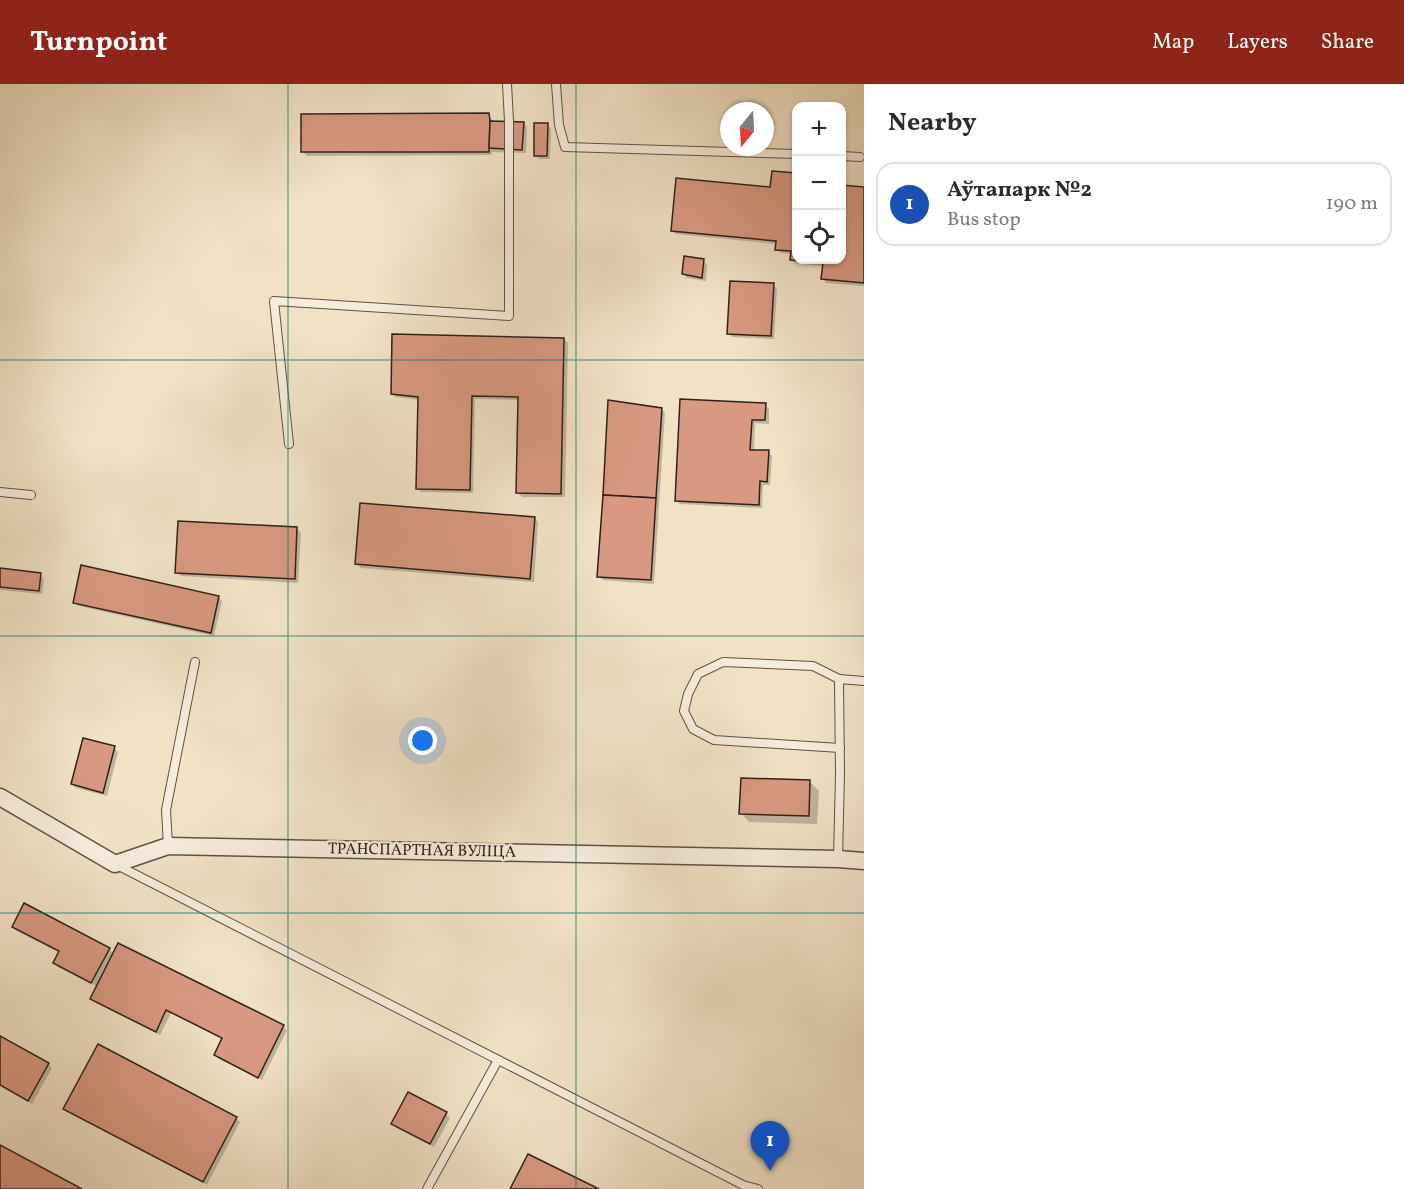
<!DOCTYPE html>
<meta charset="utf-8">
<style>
:root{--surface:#fff;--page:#f2f2f3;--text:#2b2b33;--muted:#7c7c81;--line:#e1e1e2;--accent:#8f2418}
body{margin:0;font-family:Vollkorn,serif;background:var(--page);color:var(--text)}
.controls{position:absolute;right:18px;top:18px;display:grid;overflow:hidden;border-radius:12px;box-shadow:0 2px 4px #0004}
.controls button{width:54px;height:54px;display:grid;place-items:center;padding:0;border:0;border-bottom:2px solid var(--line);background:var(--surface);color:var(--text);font:30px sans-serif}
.compass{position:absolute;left:720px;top:18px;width:54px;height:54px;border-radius:50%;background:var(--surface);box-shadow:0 2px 4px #0004;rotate:198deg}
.you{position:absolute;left:423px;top:657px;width:21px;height:21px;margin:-15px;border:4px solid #fff;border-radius:50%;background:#1a73e8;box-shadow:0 0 0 9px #1a73e833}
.badge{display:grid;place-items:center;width:39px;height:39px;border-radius:50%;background:var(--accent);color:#fff;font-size:20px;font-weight:700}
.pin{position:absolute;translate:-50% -50px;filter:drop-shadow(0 2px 3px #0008)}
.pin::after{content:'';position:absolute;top:32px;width:21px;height:18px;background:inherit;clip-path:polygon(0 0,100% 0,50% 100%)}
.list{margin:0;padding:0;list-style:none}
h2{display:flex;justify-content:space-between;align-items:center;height:78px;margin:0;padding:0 24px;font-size:26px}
h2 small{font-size:20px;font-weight:400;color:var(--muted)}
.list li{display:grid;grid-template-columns:39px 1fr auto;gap:18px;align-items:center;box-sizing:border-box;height:84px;margin:0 12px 12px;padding:0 12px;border:2px solid var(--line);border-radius:18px}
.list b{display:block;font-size:22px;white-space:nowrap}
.list p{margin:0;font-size:20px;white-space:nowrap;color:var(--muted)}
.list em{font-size:20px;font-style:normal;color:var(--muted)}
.icon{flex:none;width:33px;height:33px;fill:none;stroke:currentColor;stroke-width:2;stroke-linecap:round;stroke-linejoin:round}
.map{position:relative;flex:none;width:864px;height:1105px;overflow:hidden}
header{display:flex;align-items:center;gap:36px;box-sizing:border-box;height:84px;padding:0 30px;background:var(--accent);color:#fff}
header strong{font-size:28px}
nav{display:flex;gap:33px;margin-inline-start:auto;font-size:21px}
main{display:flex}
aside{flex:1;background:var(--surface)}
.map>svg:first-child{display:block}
.shadow{fill:#0003}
.building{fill:#d89881;stroke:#2f2119;stroke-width:1.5}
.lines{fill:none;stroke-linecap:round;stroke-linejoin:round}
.service-casing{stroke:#605144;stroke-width:10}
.minor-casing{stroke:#605144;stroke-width:19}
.service{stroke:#f6ecda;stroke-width:8}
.minor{stroke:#f6ecda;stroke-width:16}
.grid{fill:none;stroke:#0f766e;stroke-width:1.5;stroke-opacity:0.55}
.labels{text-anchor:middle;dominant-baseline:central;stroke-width:4.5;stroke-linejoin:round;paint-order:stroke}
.street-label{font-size:16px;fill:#2f2119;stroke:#f6ecda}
</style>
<header>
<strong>Turnpoint</strong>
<nav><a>Map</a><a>Layers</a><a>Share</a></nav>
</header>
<main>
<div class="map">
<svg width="864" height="1105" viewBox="0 0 864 1105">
<rect width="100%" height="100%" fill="#f1e2c6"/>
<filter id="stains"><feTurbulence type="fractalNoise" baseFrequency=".00333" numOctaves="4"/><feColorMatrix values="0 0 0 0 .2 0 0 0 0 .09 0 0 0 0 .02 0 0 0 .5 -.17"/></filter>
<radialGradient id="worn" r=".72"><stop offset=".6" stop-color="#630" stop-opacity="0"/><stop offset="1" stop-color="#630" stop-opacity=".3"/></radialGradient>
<g class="shadow">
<polygon points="488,31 492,35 493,38 523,39 527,43 526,69 492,68 492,71 307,72 303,68"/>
<polygon points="547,41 551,45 550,75 539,75 535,71"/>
<polygon points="773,89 796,91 796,176 842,176 842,102 864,104 864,202 826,199 823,195 824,182 795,179 791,175 792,170 781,169 777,165 777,160 676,150 672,147 772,105"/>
<polygon points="703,177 707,181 706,197 687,194 683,190"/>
<polygon points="773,201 777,205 774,255 732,253 728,249"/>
<polygon points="564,255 568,259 565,413 522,413 518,409 519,316 475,315 473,409 421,408 417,404 419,316 396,313 392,309"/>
<polygon points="765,321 769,325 769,340 755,339 754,367 768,368 772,372 770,401 763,401 762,424 680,420 676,416"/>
<polygon points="661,325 665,329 654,500 603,496 599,492"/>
<polygon points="534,434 538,438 534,498 361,484 357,480"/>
<polygon points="297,445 301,449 298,499 181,492 177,488"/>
<polygon points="0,486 40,491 44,495 42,510 0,506"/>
<polygon points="218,513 222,517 214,552 79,522 75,518"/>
<polygon points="114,664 118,668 107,712 76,704 72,700"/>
<polygon points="810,698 819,707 817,740 749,738 741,729"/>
<polygon points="13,843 109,865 114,870 283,943 287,946 262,996 219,975 215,971 223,955 171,929 160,951 96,919 92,915 98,903 58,883 55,879 60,869 17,847"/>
<polygon points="0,954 48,980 52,984 32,1020 0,1002"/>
<polygon points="65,1025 236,1034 240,1038 207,1101 69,1029"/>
<polygon points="446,1030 450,1034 434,1063 397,1044 393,1040"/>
</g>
<g class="building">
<polygon points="489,29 490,37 489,68 301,68 301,30"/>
<polygon points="490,37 524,38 522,66 489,64"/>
<polygon points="534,39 548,39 547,72 534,72"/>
<polygon points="772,87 796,89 796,176 842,176 842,101 864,103 864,199 821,195 823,179 790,176 791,167 775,166 776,157 671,147 676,94 770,103"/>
<polygon points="684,172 704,175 702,194 682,190"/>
<polygon points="730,197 774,199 771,252 727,250"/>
<polygon points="392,250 564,254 561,410 516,409 518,313 472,312 470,406 416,405 418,313 391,310"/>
<polygon points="680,315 766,319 765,336 752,336 750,366 769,366 767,398 760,397 759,421 675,417"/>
<polygon points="608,316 662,324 656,414 603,411"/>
<polygon points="603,411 656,414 651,496 597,493"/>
<polygon points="360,419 535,433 530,495 355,480"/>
<polygon points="178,437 297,443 295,495 175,489"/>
<polygon points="81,481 219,512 211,549 73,519"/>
<polygon points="0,484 41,489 39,507 0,503"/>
<polygon points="83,654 115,662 103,709 71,700"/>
<polygon points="741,694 810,696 809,732 739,730"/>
<polygon points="24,819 110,864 91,899 53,879 59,867 12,843"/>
<polygon points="118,859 284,941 258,994 214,971 222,954 166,926 156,948 90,915"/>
<polygon points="0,952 49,979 28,1017 0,1001"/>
<polygon points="98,960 237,1033 203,1098 63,1025"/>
<polygon points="408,1008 447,1028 430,1060 391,1040"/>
<polygon points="0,1061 82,1105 0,1105"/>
<polygon points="528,1070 599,1105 510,1105"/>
</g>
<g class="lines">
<defs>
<g id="service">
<polyline points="556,0 559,41 565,63 796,70"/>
<polyline points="842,72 860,73"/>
<polyline points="289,360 274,217 509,232 509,37 507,0"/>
<polyline points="0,408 31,411"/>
<polyline points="839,595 813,582 723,578 698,590 688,610 684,627 693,645 714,656 840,664"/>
<polyline points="168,762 166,726 195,578"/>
<polyline points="838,775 840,690 839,595 864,597"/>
<polyline points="115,780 743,1101 758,1105"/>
<polyline points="427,1105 498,976"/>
</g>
<polyline id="minor" points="0,713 115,780 168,762 838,775 864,777"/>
</defs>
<use href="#service" class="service-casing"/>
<use href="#minor" class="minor-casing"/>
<use href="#service" class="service"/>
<use href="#minor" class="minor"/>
</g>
<path class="grid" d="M288 0V1105M576 0V1105M0 276H864M0 552H864M0 829H864"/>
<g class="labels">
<g class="street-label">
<text transform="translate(422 767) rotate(1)">ТРАНСПАРТНАЯ ВУЛІЦА</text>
</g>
</g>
<rect width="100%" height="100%" filter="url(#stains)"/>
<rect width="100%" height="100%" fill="url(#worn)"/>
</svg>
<div class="controls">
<button>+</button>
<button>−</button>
<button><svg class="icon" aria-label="locate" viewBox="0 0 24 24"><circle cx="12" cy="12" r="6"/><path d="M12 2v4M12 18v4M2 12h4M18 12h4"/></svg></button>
</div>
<svg class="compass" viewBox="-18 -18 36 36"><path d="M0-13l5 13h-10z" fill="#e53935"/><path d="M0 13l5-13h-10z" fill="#7c7c81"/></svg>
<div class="you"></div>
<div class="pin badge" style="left:770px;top:1087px;background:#1a4fb4">1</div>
</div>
<aside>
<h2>Nearby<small></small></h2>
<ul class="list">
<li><span class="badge" style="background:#1a4fb4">1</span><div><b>Аўтапарк №2</b><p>Bus stop</p></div><em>190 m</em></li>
</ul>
</aside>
</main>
